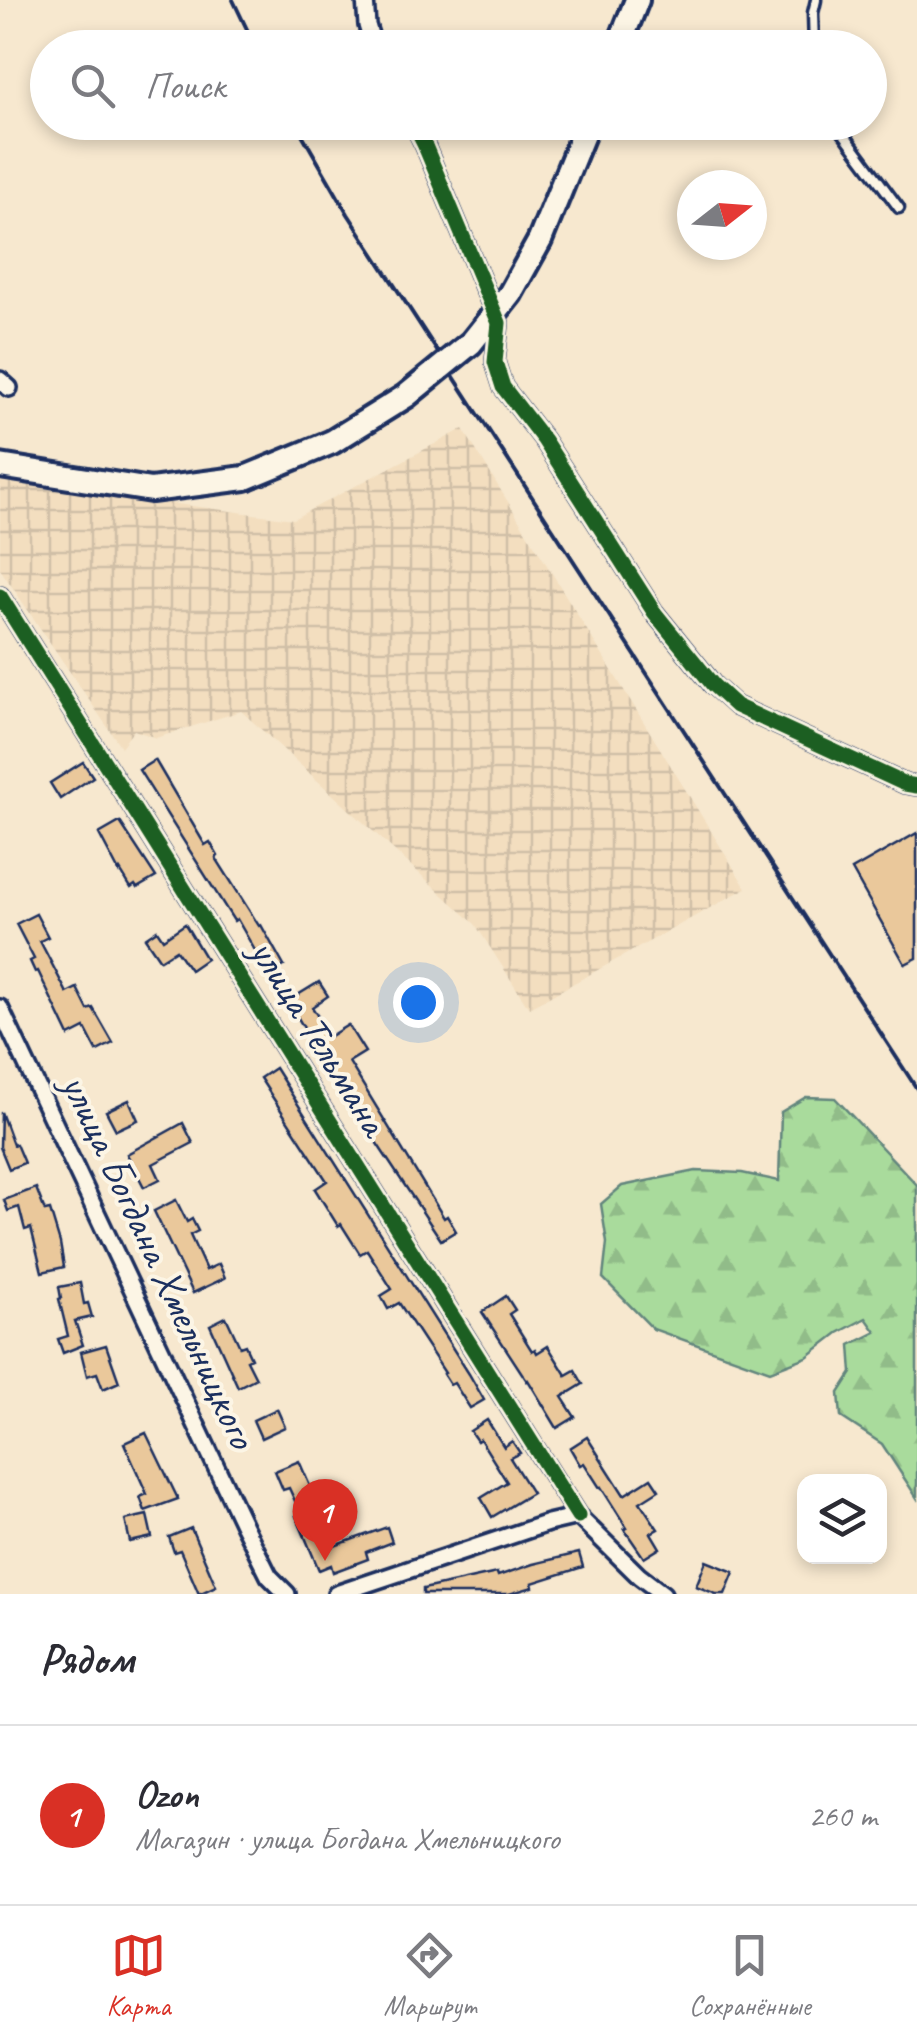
<!DOCTYPE html>
<html lang="ru">
<meta charset="utf-8">
<style>
:root{--surface:#fff;--page:#f7f7f7;--text:#2b2b33;--muted:#7c7c81;--line:#e1e1e2;--accent:#d93025}
body{margin:0;font-family:Caveat,sans-serif;background:var(--page);color:var(--text)}
.controls{position:absolute;right:30px;bottom:30px;display:grid;overflow:hidden;border-radius:20px;box-shadow:0 5px 15px #0003}
.controls button{width:90px;height:90px;display:grid;place-items:center;padding:0;border:0;border-bottom:2px solid var(--line);background:var(--surface);color:var(--text);font:50px sans-serif}
.compass{position:absolute;left:677px;top:170px;width:90px;height:90px;border-radius:50%;background:var(--surface);box-shadow:0 5px 15px #0003;rotate:73deg}
.you{position:absolute;left:418px;top:1002px;width:35px;height:35px;margin:-25px;border:8px solid #fff;border-radius:50%;background:#1a73e8;box-shadow:0 0 0 15px #1a73e833}
.badge{display:grid;place-items:center;width:65px;height:65px;border-radius:50%;background:var(--accent);color:#fff;font-size:32px;font-weight:700}
.pin{position:absolute;translate:-50% -82px;filter:drop-shadow(0 2px 5px #0008)}
.pin::after{content:'';position:absolute;top:52px;width:35px;height:30px;background:inherit;clip-path:polygon(0 0,100% 0,50% 100%)}
.list{margin:0;padding:0;list-style:none}
h2{display:flex;justify-content:space-between;align-items:center;height:130px;margin:0;padding:0 40px;font-size:42px}
h2 small{font-size:32px;font-weight:400;color:var(--muted)}
.list li{display:grid;grid-template-columns:65px 1fr auto;gap:30px;align-items:center;box-sizing:border-box;height:180px;padding:0 40px;border-top:2px solid var(--line)}
.list b{display:block;font-size:38px;white-space:nowrap}
.list p{margin:0;font-size:32px;white-space:nowrap;color:var(--muted)}
.list em{font-size:32px;font-style:normal;color:var(--muted)}
.icon{flex:none;width:55px;height:55px;fill:none;stroke:currentColor;stroke-width:2;stroke-linecap:round;stroke-linejoin:round}
.map{position:relative;flex:none;width:917px;height:1594px;overflow:hidden}
.search{position:absolute;background:var(--surface);box-shadow:0 5px 15px #0003;left:30px;right:30px;top:30px;height:110px;display:flex;align-items:center;gap:25px;box-sizing:border-box;padding:0 35px;border-radius:55px;color:var(--muted);font-size:38px}
.sheet{height:310px;background:var(--surface)}
nav{display:flex;justify-content:space-around;align-items:center;box-sizing:border-box;height:140px;border-top:2px solid var(--line);background:var(--surface);font-size:28px;color:var(--muted)}
nav a{display:grid;justify-items:center;gap:5px}
nav .on{color:var(--accent)}
.map>svg:first-child{display:block}
.industrial{fill:url(#industrial-grid)}
.forest{fill:url(#forest-firs);stroke:#62857d;stroke-width:2.5}
.building{fill:#eac89b;stroke:#1b2f5e;stroke-width:2.5}
.lines{fill:none;stroke-linecap:round;stroke-linejoin:round}
.lane-casing{stroke:#1b2f5e;stroke-width:15}
.street-casing{stroke:#1b2f5e;stroke-width:22}
.secondary-casing{stroke:#1b2f5e;stroke-width:30}
.lane{stroke:#fcf5e5;stroke-width:8}
.street{stroke:#fcf5e5;stroke-width:15}
.secondary{stroke:#fcf5e5;stroke-width:22}
.rail{stroke:#1b2f5e;stroke-width:4}
.secondary-bridge-casing{stroke:#1b2f5e;stroke-width:30;stroke-linecap:butt}
.secondary-bridge{stroke:#fcf5e5;stroke-width:22}
.cycleway-casing{stroke:#fcf5e5;stroke-width:21}
.cycleway{stroke:#1b5e20;stroke-width:15}
.labels{text-anchor:middle;dominant-baseline:central;stroke-width:8;stroke-linejoin:round;paint-order:stroke}
.street-label{font-size:42px;fill:#1b2f5e;stroke:#fcf5e5}
</style>
<div class="map">
<svg width="917" height="1594" viewBox="0 0 917 1594">
<defs>
<pattern id="industrial-grid" width="8" height="8" patternUnits="userSpaceOnUse" patternTransform="scale(2.5)"><rect width="8" height="8" fill="#f3debf"/><path d="M0 4h8M4 0v8" fill="none" stroke="#d0bfa7"/></pattern>
<pattern id="forest-firs" width="22" height="20" patternUnits="userSpaceOnUse" patternTransform="scale(2.5)"><rect width="22" height="20" fill="#a9db9c"/><path d="M5 1l3.5 6h-7zM16 11l3.5 6h-7z" fill="#91bc89"/></pattern>
</defs>
<rect width="100%" height="100%" fill="#f7e8cf"/>
<filter id="ink" filterUnits="userSpaceOnUse"><feTurbulence type="fractalNoise" baseFrequency=".01" numOctaves="2"/><feDisplacementMap in="SourceGraphic" scale="20" xChannelSelector="R" yChannelSelector="G"/><feConvolveMatrix kernelMatrix="1 2 1 2 8 2 1 2 1" color-interpolation-filters="sRGB"/></filter>
<g filter="url(#ink)">
<polygon class="industrial" points="463,429 746,888 529,1008 475,924 241,711 156,738 134,730 121,747 0,569 0,481 293,519"/>
<polygon class="forest" points="806,1097 835,1098 917,1185 917,1498 882,1444 841,1417 839,1393 852,1373 850,1345 876,1332 866,1318 838,1333 807,1357 770,1371 653,1329 603,1278 607,1243 601,1204 622,1186 696,1171 742,1173 779,1181 781,1112"/>
<g class="building">
<polygon points="155,760 205,845 210,842 218,856 216,858 259,926 261,925 284,966 269,975 237,919 234,921 139,770"/>
<polygon points="83,762 93,777 60,799 50,783"/>
<polygon points="120,822 156,877 137,888 135,885 131,888 120,870 119,872 99,834"/>
<polygon points="917,833 917,958 905,964 852,870"/>
<polygon points="36,914 48,937 40,941 67,993 77,988 88,1010 93,1008 113,1043 97,1051 85,1028 69,1036 38,971 35,972 30,961 34,959 16,924"/>
<polygon points="185,924 206,959 190,970 176,950 160,960 145,938 157,930 163,939"/>
<polygon points="319,982 328,996 312,1007 330,1036 348,1025 365,1052 349,1062 444,1218 447,1216 456,1231 441,1240 331,1074 288,1001"/>
<polygon points="275,1068 469,1374 484,1400 470,1408 454,1383 450,1385 443,1374 445,1373 399,1303 388,1309 381,1296 392,1289 367,1250 360,1254 341,1224 338,1226 315,1189 327,1181 260,1078"/>
<polygon points="129,1100 138,1120 116,1130 106,1111"/>
<polygon points="1,1112 13,1145 16,1144 24,1163 9,1169 0,1147"/>
<polygon points="183,1123 193,1143 153,1164 160,1179 144,1187 127,1154"/>
<polygon points="36,1188 45,1211 50,1210 60,1243 64,1267 42,1272 31,1228 25,1230 19,1207 8,1211 4,1200"/>
<polygon points="176,1200 187,1222 192,1219 198,1231 190,1235 206,1270 219,1264 225,1278 193,1293 154,1211"/>
<polygon points="80,1283 84,1304 88,1303 92,1317 75,1321 83,1345 63,1353 58,1339 68,1336 59,1299 61,1298 59,1287"/>
<polygon points="506,1296 515,1310 509,1314 532,1351 535,1349 537,1353 548,1346 566,1375 575,1370 583,1384 562,1397 575,1417 557,1428 528,1380 527,1381 482,1312"/>
<polygon points="226,1317 240,1347 245,1345 251,1358 247,1360 256,1378 238,1387 210,1325"/>
<polygon points="106,1345 119,1382 103,1389 97,1373 87,1376 81,1352"/>
<polygon points="277,1409 285,1427 261,1438 253,1420"/>
<polygon points="487,1420 504,1447 512,1441 520,1453 510,1458 532,1493 492,1517 481,1498 507,1482 480,1439 477,1441 470,1431"/>
<polygon points="146,1433 178,1499 145,1511 140,1497 147,1494 124,1443"/>
<polygon points="587,1437 624,1495 651,1478 659,1490 640,1502 658,1529 651,1533 660,1548 644,1558 624,1529 627,1528 601,1487 600,1488 584,1463 580,1465 570,1448"/>
<polygon points="299,1461 325,1520 323,1521 332,1547 387,1527 392,1542 366,1552 368,1559 333,1572 331,1565 319,1570 296,1516 301,1514 289,1488 283,1490 275,1471"/>
<polygon points="147,1515 152,1537 130,1542 125,1520"/>
<polygon points="191,1528 216,1586 199,1594 180,1550 174,1552 169,1537"/>
<polygon points="579,1553 583,1567 532,1583 533,1587 509,1594 423,1594 423,1589 497,1573 498,1576 533,1564"/>
<polygon points="706,1561 734,1572 725,1594 716,1594 696,1586"/>
</g>
<g class="lines">
<defs>
<g id="lane">
<polyline points="814,48 813,13 816,0"/>
<polyline points="835,122 899,208"/>
</g>
<g id="street">
<polyline points="365,0 367,25 374,48"/>
<polyline points="413,122 425,146 499,323 495,362 503,387 544,440 654,612 713,685 736,706 905,784 917,786"/>
<polyline points="0,380 9,388"/>
<polyline points="0,596 578,1516"/>
<polyline points="0,1008 244,1526 269,1576 287,1594"/>
<polyline points="336,1594 548,1523 578,1516 639,1576 663,1594"/>
</g>
<g id="secondary">
<polyline points="618,48 637,0"/>
<polyline points="540,240 588,122"/>
<polyline points="0,466 151,490 245,478"/>
</g>
</defs>
<use href="#lane" class="lane-casing"/>
<use href="#street" class="street-casing"/>
<use href="#secondary" class="secondary-casing"/>
<use href="#lane" class="lane"/>
<use href="#street" class="street"/>
<use href="#secondary" class="secondary"/>
<g class="rail">
<polyline points="233,0 256,48"/>
<polyline points="295,122 348,214 917,1089"/>
</g>
<defs>
<polyline id="secondary-bridge" points="245,478 332,442 406,396 471,343 510,294 540,240"/>
</defs>
<use href="#secondary-bridge" class="secondary-bridge-casing"/>
<use href="#secondary-bridge" class="secondary-bridge"/>
<defs>
<g id="cycleway">
<polyline points="413,122 425,146 499,323 495,362 503,387 544,440 654,612 713,685 736,706 905,784 917,786"/>
<polyline points="0,596 578,1516"/>
</g>
</defs>
<use href="#cycleway" class="cycleway-casing"/>
<use href="#cycleway" class="cycleway"/>
</g>
</g>
<g class="labels">
<g class="street-label">
<text transform="translate(319 1037) rotate(58)">улица Тельмана</text>
<text transform="translate(159 1261) rotate(65)">улица Богдана Хмельницкого</text>
</g>
</g>
</svg>
<div class="controls">
<button><svg class="icon" aria-label="layers" viewBox="0 0 24 24"><path d="M12 4l9 5-9 5-9-5zM3 14l9 5 9-5"/></svg></button>
</div>
<svg class="compass" viewBox="-18 -18 36 36"><path d="M0-13l5 13h-10z" fill="#e53935"/><path d="M0 13l5-13h-10z" fill="#7c7c81"/></svg>
<div class="you"></div>
<div class="pin badge" style="left:325px;top:1561px">1</div>
<div class="search"><svg class="icon" aria-label="search" viewBox="0 0 24 24"><circle cx="10" cy="10" r="6"/><path d="M15 15l6 6"/></svg>Поиск</div>
</div>
<section class="sheet">
<h2>Рядом<small></small></h2>
<ul class="list">
<li><span class="badge">1</span><div><b>Ozon</b><p>Магазин · улица Богдана Хмельницкого</p></div><em>260 m</em></li>
</ul>
</section>
<nav>
<a class="on"><svg class="icon" aria-label="map" viewBox="0 0 24 24"><path d="M3 6l6-2 6 2 6-2v14l-6 2-6-2-6 2zM9 4v14M15 6v14"/></svg>Карта</a>
<a><svg class="icon" aria-label="directions" viewBox="0 0 24 24"><path d="M12 3l9 9-9 9-9-9zM9 14v-3h6M13 9l2 2-2 2"/></svg>Маршрут</a>
<a><svg class="icon" aria-label="saved" viewBox="0 0 24 24"><path d="M7 4h10v16l-5-4-5 4z"/></svg>Сохранённые</a>
</nav>
